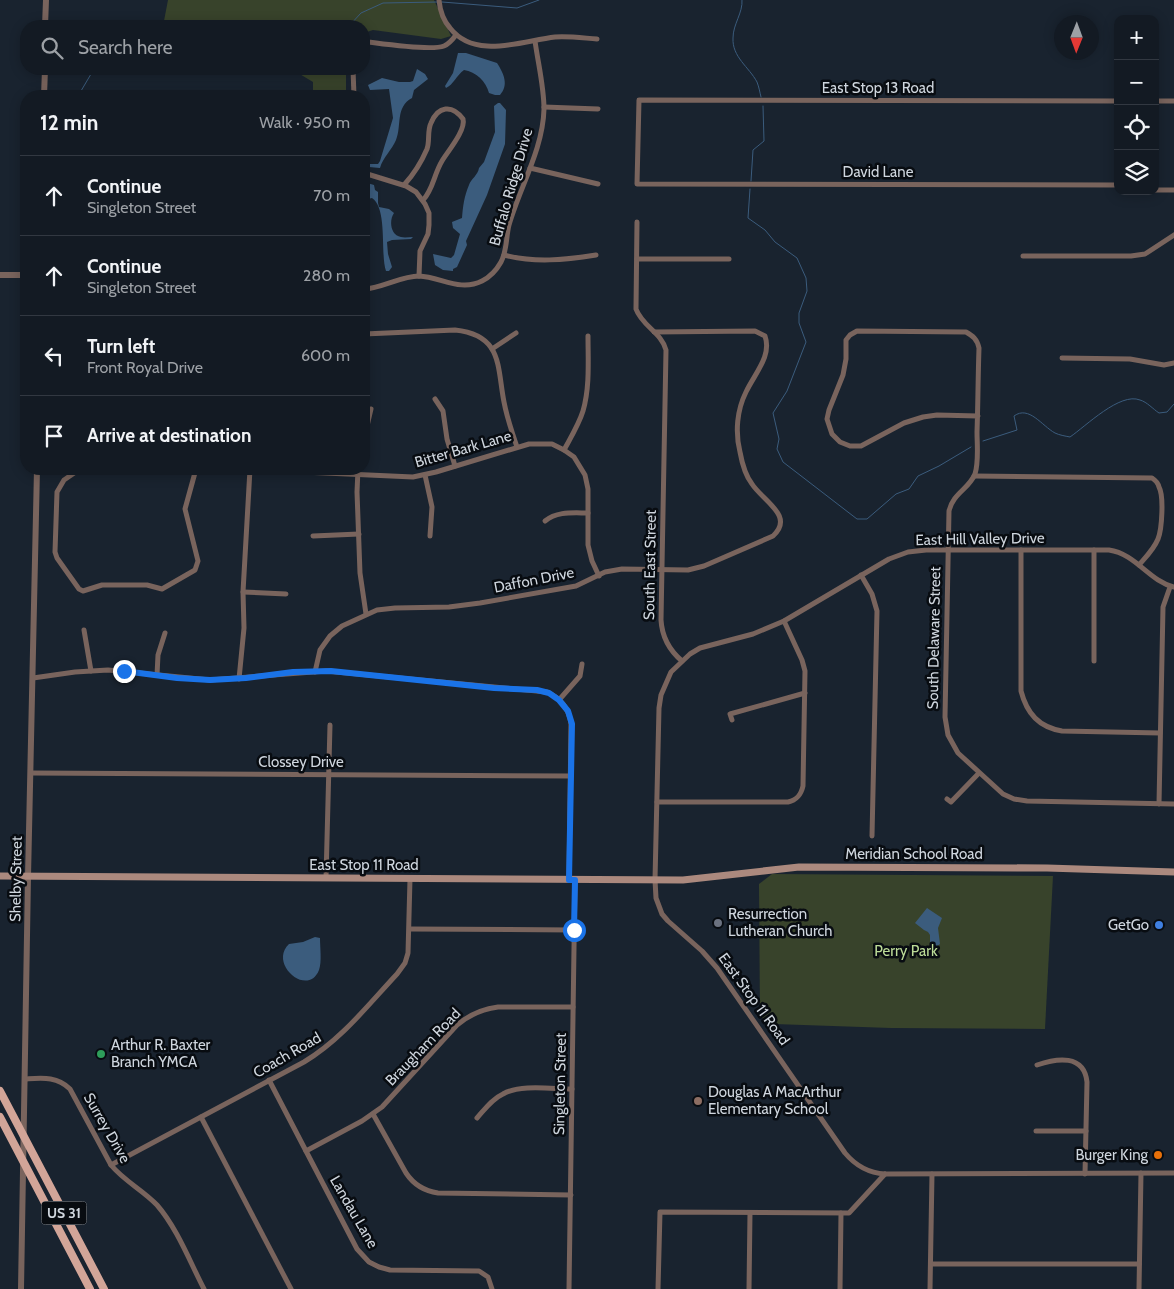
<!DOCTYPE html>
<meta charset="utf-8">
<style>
:root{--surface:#131a23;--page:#202730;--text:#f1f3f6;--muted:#9da1a6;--line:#323841}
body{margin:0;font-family:Cabin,sans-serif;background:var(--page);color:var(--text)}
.controls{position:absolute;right:15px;top:15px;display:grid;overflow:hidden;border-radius:10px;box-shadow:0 2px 12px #0003}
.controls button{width:45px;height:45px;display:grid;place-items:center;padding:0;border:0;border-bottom:1px solid var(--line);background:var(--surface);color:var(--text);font:25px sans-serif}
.compass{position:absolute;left:1054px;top:15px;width:45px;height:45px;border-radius:50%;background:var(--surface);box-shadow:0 2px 12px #0003;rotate:181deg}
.stop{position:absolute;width:15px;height:15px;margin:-11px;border:4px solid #1a73e8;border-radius:50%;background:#fff}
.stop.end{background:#1a73e8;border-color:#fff;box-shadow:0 1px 5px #0008}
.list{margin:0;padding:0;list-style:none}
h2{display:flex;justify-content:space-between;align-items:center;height:65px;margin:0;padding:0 20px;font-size:21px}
h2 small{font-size:16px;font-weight:400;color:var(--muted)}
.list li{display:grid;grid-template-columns:32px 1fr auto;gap:15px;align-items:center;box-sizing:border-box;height:80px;padding:0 20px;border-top:1px solid var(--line)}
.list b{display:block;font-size:19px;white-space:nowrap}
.list p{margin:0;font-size:16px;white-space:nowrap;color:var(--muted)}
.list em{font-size:16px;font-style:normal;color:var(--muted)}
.icon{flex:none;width:28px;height:28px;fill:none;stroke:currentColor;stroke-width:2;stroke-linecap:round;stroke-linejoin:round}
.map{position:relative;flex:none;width:1174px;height:1289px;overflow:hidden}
.search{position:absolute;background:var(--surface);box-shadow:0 2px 12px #0003;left:20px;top:20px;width:350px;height:55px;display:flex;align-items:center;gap:12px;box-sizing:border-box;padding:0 18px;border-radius:20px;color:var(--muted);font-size:19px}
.panel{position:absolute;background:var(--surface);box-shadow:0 2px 12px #0003;left:20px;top:90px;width:350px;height:385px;border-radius:20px}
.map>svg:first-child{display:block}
.green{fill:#38432b}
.water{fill:#3b5c7d}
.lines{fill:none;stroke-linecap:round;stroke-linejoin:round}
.stream{stroke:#3b5c7d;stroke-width:1}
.minor{stroke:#79645d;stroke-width:5}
.tertiary{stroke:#79645d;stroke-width:6}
.secondary{stroke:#ab897e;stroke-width:7}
.primary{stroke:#d2a598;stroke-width:8}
.route{stroke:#1a73e8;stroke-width:6}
.worship-dot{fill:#6b7280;stroke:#080c11;stroke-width:2}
.shop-dot{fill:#3f7fe0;stroke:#080c11;stroke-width:2}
.leisure-dot{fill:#2e9e5b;stroke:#080c11;stroke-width:2}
.education-dot{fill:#8d6e63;stroke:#080c11;stroke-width:2}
.food-dot{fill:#e8710a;stroke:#080c11;stroke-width:2}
.labels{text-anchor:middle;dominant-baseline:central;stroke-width:5;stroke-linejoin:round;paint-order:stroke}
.shield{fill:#080c11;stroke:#9399a0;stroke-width:1}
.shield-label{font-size:14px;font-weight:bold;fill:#cfd6de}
.street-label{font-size:15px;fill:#cfd6de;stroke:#080c11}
.poi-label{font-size:15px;fill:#cfd6de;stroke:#080c11;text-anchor:start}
.park-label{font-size:15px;fill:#bcdb97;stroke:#080c11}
</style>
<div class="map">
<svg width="1174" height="1289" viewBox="0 0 1174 1289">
<rect width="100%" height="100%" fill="#19232f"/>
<g class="green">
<polygon points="168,0 434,0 451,36 441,39 373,30 364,33 364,26 163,26"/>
<polygon points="172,69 346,69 346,96 313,96 313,82 298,73"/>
<polygon points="772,874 1053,876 1045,1029 891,1028 774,1024 760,1017 759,884"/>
</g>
<g class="water">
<path d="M458 53H466L497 63C504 74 509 85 500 95H495L489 93C486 81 476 72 464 70 457 75 453 85 446 88L445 86 453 73Z"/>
<path d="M417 69 425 74 428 79 414 90 412 98C395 107 402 126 396 140 392 150 383 157 380 168L369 167 368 164H378L380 161 393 118 389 89 370 90 368 85 382 78 399 82H410L413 81Z"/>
<path d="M498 103H500L506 110 505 144 487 195 466 241 467 245 457 267 453 269V271L443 270 435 265 433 254 451 258 454 255 460 234 453 228 452 222 462 218C463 206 464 197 469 185 471 179 478 175 479 168L484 162 495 132 494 106Z"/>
<path d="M364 182 374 185 375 190 378 192V203L379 207 389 209 394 213C389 220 390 235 401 237 405 238 409 237 413 237L411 239 392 240 387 242 388 254 392 267 389 271H386C380 254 388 209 372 198L364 200Z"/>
<polygon points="927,908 942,918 938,928 940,944 936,947 933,947 930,944 930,935 928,932 924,930 915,923"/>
<path d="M315 937 320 938C320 948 322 962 319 970 308 998 268 964 289 944L303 942Z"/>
</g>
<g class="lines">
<g class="stream">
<path d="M742 0C743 13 733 24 733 38 732 57 749 67 757 82 759 87 760 93 761 97"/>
<polyline points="442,2 517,8 539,0"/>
<polyline points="349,26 361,13 383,3 438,2"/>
<polyline points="78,96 94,69"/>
<polyline points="751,181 753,150 764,141 763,106"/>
<polyline points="750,189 748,218 765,230 775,242 797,258 806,278 807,291 799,313 799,323 806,342 787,391 773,413 779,439 777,449 783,462 857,519 867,519 896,494 909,489 918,476 939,466 971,447"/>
<path d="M983 441 1017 430 1014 416C1029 405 1042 426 1055 433 1059 435 1065 436 1070 437 1086 426 1120 392 1140 400 1147 402 1153 409 1159 413L1167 412 1174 404"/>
</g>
<g class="minor">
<path d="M439 0C440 11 443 20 450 28 475 60 521 41 555 37 569 36 583 38 597 39"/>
<path d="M364 43 368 42C384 44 431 51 444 46 449 44 453 39 456 35"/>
<polyline points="353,69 354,96"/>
<polyline points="1118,101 639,100 637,184 1118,185"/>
<polyline points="1155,101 1174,101"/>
<polyline points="544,107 598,109"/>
<polyline points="530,168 598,184"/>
<polyline points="364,173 406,186 416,192 425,204 429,213 429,225 428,234 420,251 419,276"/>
<path d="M404 185C414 174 421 163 427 149 430 141 427 131 431 123 438 106 452 104 463 119 466 130 448 151 442 161 434 174 433 190 423 200"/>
<polyline points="1155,190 1174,190"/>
<path d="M637 222 636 309C642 326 662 333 666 350L661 620C662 637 669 650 682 661"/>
<path d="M504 255C534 263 565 260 596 255"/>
<polyline points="1023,256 1131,256 1145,254 1174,235"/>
<polyline points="637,259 729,259"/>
<path d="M364 289C383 288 401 276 419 276 441 277 460 292 482 281 490 277 496 271 501 262 507 251 506 237 509 225 520 187 543 149 544 109 544 87 538 63 535 41"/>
<path d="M364 334 455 330C503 335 497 367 504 402 507 418 512 432 517 447"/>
<polyline points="492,349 516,333"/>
<polyline points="1062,358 1130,359 1164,365 1174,363"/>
<polyline points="435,399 443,411 447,439 455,466"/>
<path d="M978 416 937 415 923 417 904 423 861 446H850L840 442 832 434 827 419 829 410 843 375 846 359V340L850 335 857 331 966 332C973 336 977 339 979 348 978 376 978 404 977 432 977 445 979 461 975 474 969 489 953 493 949 511L945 717 948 735 958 753 1003 794 1014 799 1027 801 1174 804"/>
<polyline points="364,439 371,409"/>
<path d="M564 450C571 437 579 424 583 411 590 387 588 360 588 336"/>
<polyline points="80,469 64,480 57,492 55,552 57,558 79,589 83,591 102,585 147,585 162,589 195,570 198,561 185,509 196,469"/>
<polyline points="277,469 303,472 413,477 436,472 529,444 552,444 564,450 574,457 585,475 588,489 588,545 592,561 599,576"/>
<polyline points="358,469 357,492 360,573 366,614"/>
<polyline points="425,475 432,507 430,536"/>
<path d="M974 476 1152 478C1155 480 1158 482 1159 487 1164 496 1162 529 1158 539 1154 549 1146 557 1139 565"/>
<path d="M545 521C557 511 573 513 588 513"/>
<polyline points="313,536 359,534"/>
<path d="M1021 550V691C1027 714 1039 727 1062 731L1160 733"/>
<polyline points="861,575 872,594 877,611 872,836"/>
<path d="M1174 587C1149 581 1136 554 1109 550H926L908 552 889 559 784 621 753 634 700 648 690 654 671 672 661 695 659 708 655 880 656 898 662 914 668 921 702 951 717 968 845 1153C855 1165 869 1173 885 1174L1174 1173"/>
<polyline points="243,592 286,594"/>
<polyline points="84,630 91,671"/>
<polyline points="1094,661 1094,550"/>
<path d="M315 672 320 650 330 636 342 626 377 610 395 608 449 607 480 603 576 586 605 572 622 569 688 570 704 566 773 536C795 516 763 501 752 484 745 475 742 463 740 452 735 432 737 410 746 392 755 373 772 356 765 336L755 331 654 332"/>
<polyline points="157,675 158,655 165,633"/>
<path d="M33 678 75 672 108 670 210 680 326 671 547 692C561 698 569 709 571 724L569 880"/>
<polyline points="239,679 244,628 243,592 250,469"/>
<polyline points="559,700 580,676 582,664"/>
<polyline points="732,720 730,714 805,693"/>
<polyline points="31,773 571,776"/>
<polyline points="947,799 951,802 979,773"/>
<path d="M657 802H788C797 800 801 795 803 786L805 671 802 660 784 621"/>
<polyline points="1159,804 1163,607 1170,587"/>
<polyline points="326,878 330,725"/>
<polyline points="410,929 574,930"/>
<path d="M1037 1065C1057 1058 1084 1054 1087 1082L1085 1174"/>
<path d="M25 1079C42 1078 57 1076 70 1089L111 1165C124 1181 143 1190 157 1205 177 1228 190 1262 204 1289"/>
<polyline points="269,1080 357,1249 369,1262 379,1267 390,1270 479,1271 488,1277 492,1289"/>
<path d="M373 1114 406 1173C414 1185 424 1191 438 1193L571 1195"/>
<polyline points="201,1117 291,1289"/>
<path d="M477 1118C485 1109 492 1099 503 1094 520 1084 552 1089 572 1089"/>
<polyline points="1036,1131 1086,1131"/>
<path d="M306 1151 362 1121 382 1107 457 1025C469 1015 482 1009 498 1007H573"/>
<path d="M111 1165 304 1062C341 1040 368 1005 397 974L405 963 408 953 410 879"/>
<polyline points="931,1264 1139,1264"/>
<polyline points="569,1289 575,880"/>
<polyline points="658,1289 660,1212 849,1213 885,1174"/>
<polyline points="749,1289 750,1213"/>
<polyline points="840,1289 841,1213"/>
<polyline points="930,1289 932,1174"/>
<polyline points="1139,1289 1141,1173"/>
</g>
<g class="tertiary">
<polyline points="45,26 46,0"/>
<polyline points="44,96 45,69"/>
<polyline points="0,275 26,275"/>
<polyline points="21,1289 28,877 37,469"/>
</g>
<polyline class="secondary" points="0,876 683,880 799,867 1047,868 1174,872"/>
<g class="primary">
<polyline points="0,1091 104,1289"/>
<polyline points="0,1117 90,1289"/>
</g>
</g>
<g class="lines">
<polyline class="route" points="124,671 177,678 210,680 246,678 293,672 331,671 494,688 537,690 549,693 559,700 568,711 572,724 569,880 575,880 574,930"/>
</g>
<circle class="worship-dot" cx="718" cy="923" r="5"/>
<circle class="shop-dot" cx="1159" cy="925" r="5"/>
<circle class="leisure-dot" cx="101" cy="1054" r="5"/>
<circle class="education-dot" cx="698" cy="1101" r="5"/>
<circle class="food-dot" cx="1158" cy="1155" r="5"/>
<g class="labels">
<rect class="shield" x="41.5" y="1201.5" width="45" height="23" rx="4"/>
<g class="shield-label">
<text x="64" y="1213">US 31</text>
</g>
<g class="street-label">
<text x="878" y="88">East Stop 13 Road</text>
<text x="878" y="172">David Lane</text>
<text transform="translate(511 187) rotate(-74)">Buffalo Ridge Drive</text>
<text transform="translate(463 449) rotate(-16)">Bitter Bark Lane</text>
<text transform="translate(980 539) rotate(-1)">East Hill Valley Drive</text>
<text transform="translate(650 565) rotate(-89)">South East Street</text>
<text transform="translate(534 580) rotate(-11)">Daffon Drive</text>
<text transform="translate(934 638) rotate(-89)">South Delaware Street</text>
<text x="301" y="762">Clossey Drive</text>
<text x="914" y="854">Meridian School Road</text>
<text x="364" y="865">East Stop 11 Road</text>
<text transform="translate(16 879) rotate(-89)">Shelby Street</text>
<text transform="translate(754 999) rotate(54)">East Stop 11 Road</text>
<text transform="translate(423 1047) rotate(-46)">Braugham Road</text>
<text transform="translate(287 1055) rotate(-30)">Coach Road</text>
<text transform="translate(560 1084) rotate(-89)">Singleton Street</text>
<text transform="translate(107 1128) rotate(60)">Surrey Drive</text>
<text transform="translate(354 1212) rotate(60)">Landau Lane</text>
</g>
<g class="poi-label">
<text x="728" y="914">Resurrection<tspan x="728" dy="17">Lutheran Church</tspan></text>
<text x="1149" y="925" text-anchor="end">GetGo</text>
<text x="111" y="1045">Arthur R. Baxter<tspan x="111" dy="17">Branch YMCA</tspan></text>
<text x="708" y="1092">Douglas A MacArthur<tspan x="708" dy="17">Elementary School</tspan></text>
<text x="1148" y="1155" text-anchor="end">Burger King</text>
</g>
<g class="park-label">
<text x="906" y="951">Perry Park</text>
</g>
</g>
</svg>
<div class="controls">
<button>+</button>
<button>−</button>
<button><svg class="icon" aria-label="locate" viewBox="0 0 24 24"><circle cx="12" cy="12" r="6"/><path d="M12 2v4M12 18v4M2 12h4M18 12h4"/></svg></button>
<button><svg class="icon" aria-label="layers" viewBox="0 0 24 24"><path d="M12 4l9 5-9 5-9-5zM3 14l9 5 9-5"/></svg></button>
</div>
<svg class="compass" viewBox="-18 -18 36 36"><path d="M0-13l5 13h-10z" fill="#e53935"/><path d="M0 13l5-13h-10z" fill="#9da1a6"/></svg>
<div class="stop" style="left:574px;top:930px"></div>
<div class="stop end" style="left:124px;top:671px"></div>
<div class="search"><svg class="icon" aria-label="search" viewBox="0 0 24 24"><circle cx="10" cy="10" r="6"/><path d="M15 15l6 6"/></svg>Search here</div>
<section class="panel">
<h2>12 min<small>Walk · 950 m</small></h2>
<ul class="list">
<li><svg class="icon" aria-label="ahead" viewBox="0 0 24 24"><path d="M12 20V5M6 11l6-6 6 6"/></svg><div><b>Continue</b><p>Singleton Street</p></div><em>70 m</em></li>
<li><svg class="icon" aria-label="ahead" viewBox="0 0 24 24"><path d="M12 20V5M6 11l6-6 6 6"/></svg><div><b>Continue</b><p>Singleton Street</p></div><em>280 m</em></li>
<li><svg class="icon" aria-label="left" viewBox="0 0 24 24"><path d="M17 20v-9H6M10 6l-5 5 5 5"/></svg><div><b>Turn left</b><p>Front Royal Drive</p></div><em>600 m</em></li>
<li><svg class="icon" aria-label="arrive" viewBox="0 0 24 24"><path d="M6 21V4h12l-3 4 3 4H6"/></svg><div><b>Arrive at destination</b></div></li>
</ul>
</section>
</div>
